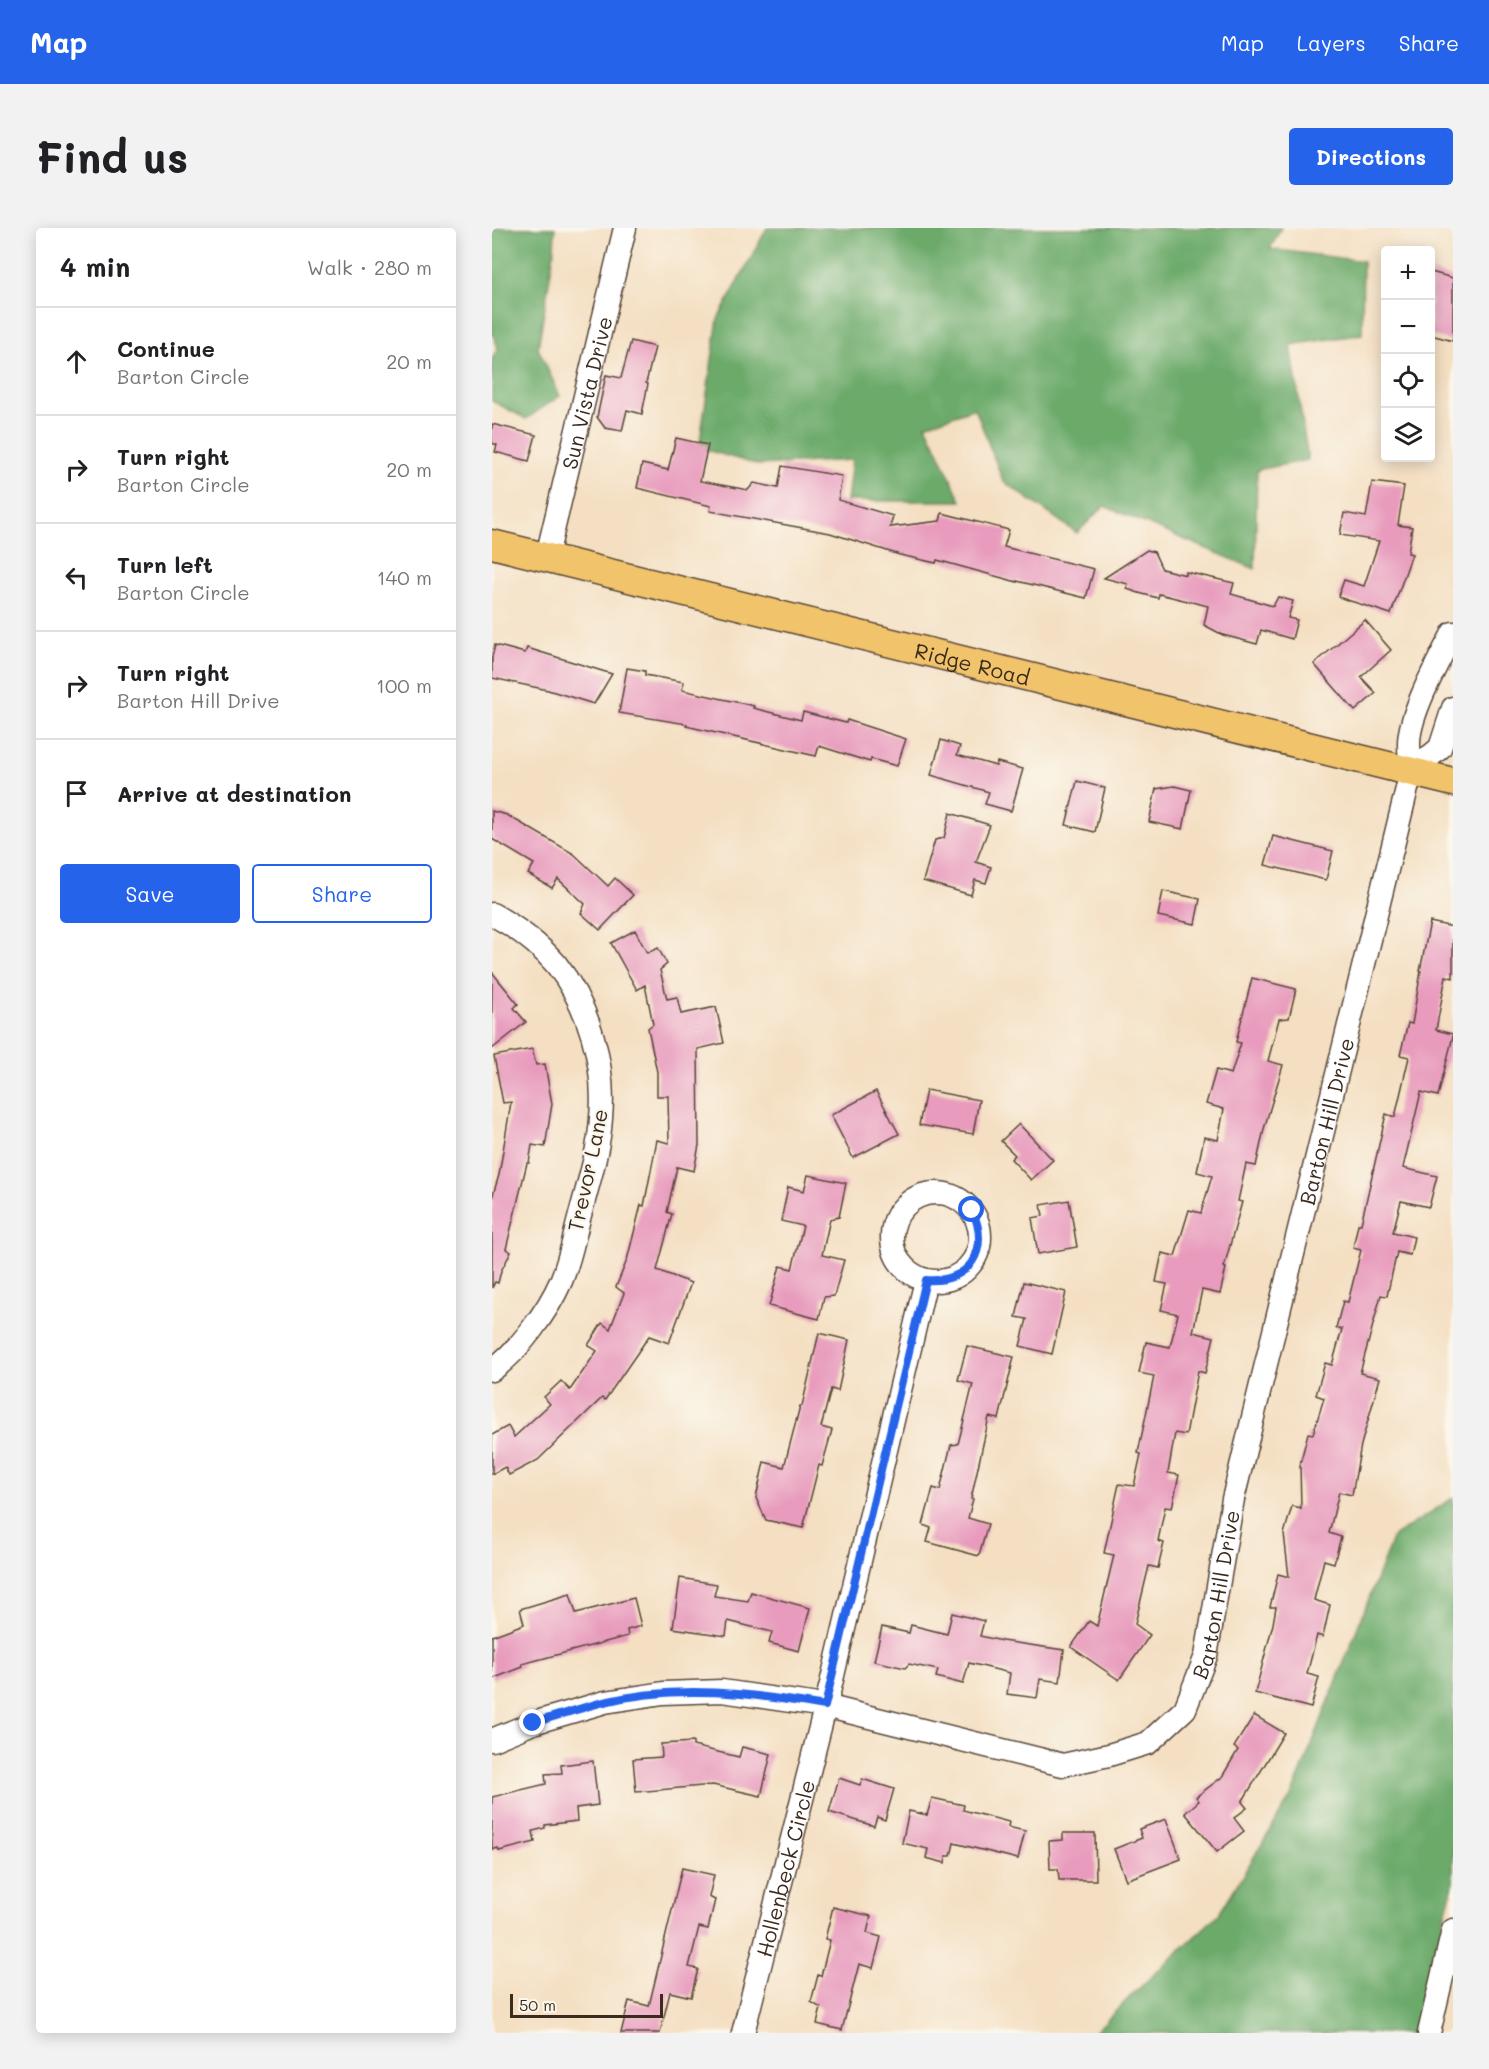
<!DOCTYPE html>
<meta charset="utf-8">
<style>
:root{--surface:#fff;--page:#f2f2f2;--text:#202124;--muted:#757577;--line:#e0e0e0;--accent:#2563eb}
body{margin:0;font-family:Mali,sans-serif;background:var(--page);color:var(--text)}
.controls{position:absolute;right:18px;top:18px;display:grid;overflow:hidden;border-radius:6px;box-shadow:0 3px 15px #0003}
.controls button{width:54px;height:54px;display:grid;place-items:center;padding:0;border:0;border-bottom:2px solid var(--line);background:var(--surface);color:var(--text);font:30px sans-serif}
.scale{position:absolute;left:18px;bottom:15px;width:153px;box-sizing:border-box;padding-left:6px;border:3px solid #3b2a1e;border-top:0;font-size:16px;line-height:21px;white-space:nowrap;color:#3b2a1e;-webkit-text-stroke:4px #fbf7ec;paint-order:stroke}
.stop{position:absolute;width:18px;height:18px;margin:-14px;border:4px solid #2563eb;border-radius:50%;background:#fff}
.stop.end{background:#2563eb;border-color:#fff;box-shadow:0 2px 6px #0008}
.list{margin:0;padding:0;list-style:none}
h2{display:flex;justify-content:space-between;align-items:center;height:78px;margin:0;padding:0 24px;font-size:26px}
h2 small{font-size:20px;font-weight:400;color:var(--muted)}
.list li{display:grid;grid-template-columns:39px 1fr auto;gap:18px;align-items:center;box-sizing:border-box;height:108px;padding:0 24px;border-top:2px solid var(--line)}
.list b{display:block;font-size:22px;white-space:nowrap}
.list p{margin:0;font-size:20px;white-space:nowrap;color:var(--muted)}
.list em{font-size:20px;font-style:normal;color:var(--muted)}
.actions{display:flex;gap:12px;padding:18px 24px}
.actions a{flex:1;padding:14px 0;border:2px solid var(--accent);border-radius:6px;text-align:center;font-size:21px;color:var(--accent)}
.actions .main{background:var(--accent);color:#fff}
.icon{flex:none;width:33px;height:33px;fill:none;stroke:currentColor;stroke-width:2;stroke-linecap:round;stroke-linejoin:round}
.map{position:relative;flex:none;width:961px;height:1805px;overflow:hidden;border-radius:6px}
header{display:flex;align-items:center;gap:36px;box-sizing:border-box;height:84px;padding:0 30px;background:var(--accent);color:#fff}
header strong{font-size:28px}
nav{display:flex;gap:33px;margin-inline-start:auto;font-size:21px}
.intro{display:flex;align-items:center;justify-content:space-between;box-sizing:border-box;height:144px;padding:0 36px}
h1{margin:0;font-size:42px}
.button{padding:15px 27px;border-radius:6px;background:var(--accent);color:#fff;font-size:21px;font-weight:700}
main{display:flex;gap:36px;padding:0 36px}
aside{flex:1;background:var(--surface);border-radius:6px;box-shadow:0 3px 15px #0003}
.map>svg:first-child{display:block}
.forest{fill:#6caa6b;stroke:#546a44;stroke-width:1.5}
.building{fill:#e89bbd}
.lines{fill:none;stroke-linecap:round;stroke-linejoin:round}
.minor-casing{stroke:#574537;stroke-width:25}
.major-casing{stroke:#574537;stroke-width:31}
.minor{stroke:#fff;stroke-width:22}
.major{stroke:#f1c36a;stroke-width:28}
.route{stroke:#2563eb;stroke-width:8}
.labels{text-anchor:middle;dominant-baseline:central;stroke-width:4.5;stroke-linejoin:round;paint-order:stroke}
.street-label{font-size:21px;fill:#3b2a1e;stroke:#fbf7ec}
</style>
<header>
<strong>Map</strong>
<nav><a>Map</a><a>Layers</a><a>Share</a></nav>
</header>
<div class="intro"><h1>Find us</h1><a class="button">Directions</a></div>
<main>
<aside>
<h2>4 min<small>Walk · 280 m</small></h2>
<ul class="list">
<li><svg class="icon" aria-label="ahead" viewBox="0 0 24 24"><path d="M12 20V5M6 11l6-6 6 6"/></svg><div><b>Continue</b><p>Barton Circle</p></div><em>20 m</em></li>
<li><svg class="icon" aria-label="right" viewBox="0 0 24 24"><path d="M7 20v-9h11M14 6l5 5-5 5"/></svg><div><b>Turn right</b><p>Barton Circle</p></div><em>20 m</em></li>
<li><svg class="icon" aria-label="left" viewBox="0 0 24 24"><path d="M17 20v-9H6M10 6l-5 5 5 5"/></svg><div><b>Turn left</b><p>Barton Circle</p></div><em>140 m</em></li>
<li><svg class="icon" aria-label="right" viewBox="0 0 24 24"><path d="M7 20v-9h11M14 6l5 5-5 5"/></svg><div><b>Turn right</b><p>Barton Hill Drive</p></div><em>100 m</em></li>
<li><svg class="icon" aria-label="arrive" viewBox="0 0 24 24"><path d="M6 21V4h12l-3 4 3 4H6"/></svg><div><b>Arrive at destination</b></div></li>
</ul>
<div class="actions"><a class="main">Save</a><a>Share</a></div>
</aside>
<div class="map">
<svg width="961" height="1805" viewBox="0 0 961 1805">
<rect width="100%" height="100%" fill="#fbf7ec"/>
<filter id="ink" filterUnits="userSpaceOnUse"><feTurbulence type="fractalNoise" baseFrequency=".0167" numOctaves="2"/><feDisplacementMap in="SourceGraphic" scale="12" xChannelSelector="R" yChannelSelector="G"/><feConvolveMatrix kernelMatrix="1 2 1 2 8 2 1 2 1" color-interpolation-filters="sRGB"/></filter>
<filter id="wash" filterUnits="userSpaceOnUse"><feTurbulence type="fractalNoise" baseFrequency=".008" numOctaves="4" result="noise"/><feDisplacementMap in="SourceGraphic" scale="24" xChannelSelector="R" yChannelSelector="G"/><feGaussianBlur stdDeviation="1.35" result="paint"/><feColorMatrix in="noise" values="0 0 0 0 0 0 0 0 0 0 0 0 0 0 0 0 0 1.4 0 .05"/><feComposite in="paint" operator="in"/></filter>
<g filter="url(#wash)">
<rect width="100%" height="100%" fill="#f4dfc2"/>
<g class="forest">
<polygon points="0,0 63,0 62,24 46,120 68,168 34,191 0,173 0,131 6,121 0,104"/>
<polygon points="275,0 789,0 778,21 871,33 870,106 799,117 816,232 765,242 763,341 612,278 585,305 511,253 483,180 434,197 469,273 355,273 360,232 267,237 207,220 226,91"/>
<polygon points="961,1270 961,1657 921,1805 602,1805 643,1764 727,1686 800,1567 901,1309"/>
</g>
<g id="blocks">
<g class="building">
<polygon points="939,44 961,50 961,113 939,107"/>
<polygon points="139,113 163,119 154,155 156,156 150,186 135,182 130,203 113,200 105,189 114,147 129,150"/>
<polygon points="0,196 44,207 37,233 3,224 5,217 0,215"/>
<polygon points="184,210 216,217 208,253 256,262 262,255 286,260 290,238 350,248 346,272 401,288 398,299 448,293 450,285 517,302 512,319 602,341 594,370 525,353 525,354 445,332 444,335 408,327 338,305 218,283 219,278 145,260 150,236 176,242"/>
<polygon points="880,254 912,258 906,297 920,299 916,325 920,326 899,386 846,369 852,352 872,358 887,313 848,307 852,285 874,289"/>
<polygon points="655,322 662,324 670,341 694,347 694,344 742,355 739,366 781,378 786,369 801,373 796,390 805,392 800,411 769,402 765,416 731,407 712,397 716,378 667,366 666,370 647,365 635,361 636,356 612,350"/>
<polygon points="873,392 899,422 869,449 884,465 863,483 822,436"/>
<polygon points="3,417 33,425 35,420 120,446 102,476 56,462 0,450 0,429"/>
<polygon points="135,440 153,443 153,447 192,454 190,462 262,478 261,480 309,492 311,484 354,495 355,492 414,511 405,538 379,531 378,534 327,518 324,528 194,498 195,496 127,485"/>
<polygon points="449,512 468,518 465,527 504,538 505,534 531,541 519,583 493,576 497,564 439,547"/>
<polygon points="585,553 613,560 603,604 574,597"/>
<polygon points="682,558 699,562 691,601 657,594 664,561"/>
<polygon points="0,583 15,587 82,626 116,658 123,650 141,667 108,702 89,685 93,676 66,651 60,660 36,646 42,636 0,611"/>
<polygon points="458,585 498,597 484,634 499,639 494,655 483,652 479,667 431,653 443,612 452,610"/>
<polygon points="781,608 841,623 834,652 773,637"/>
<polygon points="671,663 708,671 703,696 666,688"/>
<polygon points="938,694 961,699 961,750 954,748 944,802 961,806 961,808 946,868 929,864 911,940 945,948 937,979 909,973 901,1004 922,1009 918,1027 905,1024 895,1068 889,1067 868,1145 888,1150 869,1217 860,1267 847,1264 837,1305 849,1309 842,1335 832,1332 822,1372 838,1377 831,1409 825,1407 815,1446 827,1449 819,1480 763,1465 781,1396 784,1379 778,1379 786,1346 797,1349 792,1306 800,1278 809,1280 808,1236 816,1205 821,1206 832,1170 824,1167 833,1135 840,1137 850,1101 844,1100 851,1073 856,1074 869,1022 861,1020 866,996 869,996 894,886 903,889 917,829 908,827 916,795 920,796 929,743 928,743"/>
<polygon points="143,702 155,725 166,720 175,736 168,742 175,771 185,769 189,786 224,779 232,815 206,821 207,917 202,943 185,939 175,984 180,986 165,1042 199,1055 177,1115 157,1108 113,1172 110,1170 46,1232 17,1247 13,1239 0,1246 0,1207 16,1198 22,1209 58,1176 52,1169 69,1153 78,1162 105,1123 96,1117 110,1095 118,1101 132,1065 124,1059 135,1032 149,977 152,978 165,912 177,915 176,868 165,868 165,844 156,800 161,796 153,757 145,762 119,715"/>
<polygon points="0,744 26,776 22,780 34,794 0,821"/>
<polygon points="760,750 804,761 797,790 787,791 776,833 791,837 772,901 764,938 754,936 746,973 750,974 732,1039 734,1040 728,1066 710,1062 701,1104 722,1109 713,1145 706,1143 694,1207 683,1205 676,1245 687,1247 680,1280 673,1279 666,1313 672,1315 666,1340 657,1338 643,1396 658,1407 627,1452 579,1419 597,1393 605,1398 622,1327 612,1325 627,1256 642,1258 649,1226 646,1225 662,1148 647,1145 654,1114 678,1119 686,1086 669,1082 675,1056 664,1054 670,1025 683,1028 697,982 709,985 720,948 705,944 712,909 726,912 732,881 714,876 724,842 739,846 749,815 744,814"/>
<polygon points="40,821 44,837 53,836 60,876 53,919 40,917 37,935 35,935 14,1021 19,1024 9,1043 6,1055 3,1054 0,1060 0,970 7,947 19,874 11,875 2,828"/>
<polygon points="434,862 487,872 481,906 427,897"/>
<polygon points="384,863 407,906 361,930 339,887"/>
<polygon points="527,896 561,932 539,952 519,931 523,927 509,913"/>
<polygon points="316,947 354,955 347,989 338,991 330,1027 352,1032 342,1068 332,1069 327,1091 277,1078 288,1038 300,1041 311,998 289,993 296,959 312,963"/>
<polygon points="577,972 585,1019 546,1026 540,990 551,988 549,977"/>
<polygon points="532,1054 574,1064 560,1126 528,1118 535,1091 524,1089"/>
<polygon points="327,1105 357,1112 346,1163 339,1161 329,1199 340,1202 330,1238 327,1237 311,1300 274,1292 264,1270 272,1234 292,1239 308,1178 310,1178"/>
<polygon points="475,1118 522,1129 507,1191 497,1189 479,1271 481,1271 476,1290 496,1296 487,1328 435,1314 439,1300 431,1297 441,1260 448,1262 459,1217 466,1216 481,1156 466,1152"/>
<polygon points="188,1350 225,1356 222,1368 256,1373 259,1364 318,1380 307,1423 277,1415 280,1404 236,1393 234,1408 181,1400"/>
<polygon points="78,1366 84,1385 142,1370 149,1398 135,1402 136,1408 30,1436 31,1439 0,1451 0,1408 32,1396 28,1381"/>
<polygon points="460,1385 492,1393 488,1408 510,1413 572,1422 568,1454 548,1451 545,1470 515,1466 518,1445 477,1435 471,1456 444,1449 446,1442 417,1436 413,1440 382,1433 390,1399 417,1405 419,1397 455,1406"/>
<polygon points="762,1487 792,1505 750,1574 755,1580 742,1590 752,1603 725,1624 693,1585 707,1573 704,1569 730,1549 746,1522 742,1519"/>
<polygon points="201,1514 201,1518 247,1529 250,1519 279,1526 269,1568 221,1557 144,1564 141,1531 170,1529 169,1516"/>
<polygon points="101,1533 106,1577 84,1580 85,1593 53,1597 53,1600 41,1603 43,1614 7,1623 6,1620 0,1622 0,1569 54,1556 53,1546 70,1545 69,1537"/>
<polygon points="347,1550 368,1557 370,1551 402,1561 393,1592 385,1589 382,1598 337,1584"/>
<polygon points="440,1570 472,1577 471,1582 517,1594 516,1599 533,1603 526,1631 462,1615 459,1628 454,1628 453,1635 434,1630 436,1621 410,1615 417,1583 435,1587"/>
<polygon points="674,1591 689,1631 634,1652 622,1621 650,1610 647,1601"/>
<polygon points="571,1605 603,1605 604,1652 567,1652 566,1641 558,1641 557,1613 571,1612"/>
<polygon points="190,1640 222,1647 217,1669 223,1672 216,1701 207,1699 197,1739 206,1741 199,1769 178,1764 168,1805 129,1805 137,1773 157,1778"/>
<polygon points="341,1679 379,1688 375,1705 389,1709 381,1740 367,1736 350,1802 325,1796 329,1780 319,1774 326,1747 329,1748 338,1712 333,1711"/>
</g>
</g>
</g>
<g filter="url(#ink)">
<use href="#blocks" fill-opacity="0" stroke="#574537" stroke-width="1.5"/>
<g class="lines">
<defs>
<g id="minor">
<path id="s1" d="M55 328 133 0"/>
<polyline points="919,544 948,520 961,480"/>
<path d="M0 686C24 699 46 715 64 736 97 778 114 837 109 890 107 923 96 956 88 987 82 1009 78 1032 69 1053 56 1083 26 1124 0 1142"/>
<circle cx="444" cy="1009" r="44"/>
<path id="s2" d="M0 1512 41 1495 113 1474 171 1465 230 1463 333 1478 571 1537 617 1527 656 1515 693 1481 714 1428 741 1271 919 544C918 534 917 525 917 515 917 486 947 432 961 405"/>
<path id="s3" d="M251 1805 339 1456 434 1052"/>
<polyline points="937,1805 961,1702"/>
</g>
<g id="major">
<path id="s4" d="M0 316 961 554"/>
</g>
</defs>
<use href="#minor" class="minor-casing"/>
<use href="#major" class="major-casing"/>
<use href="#minor" class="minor"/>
<use href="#major" class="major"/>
</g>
</g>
<g class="lines" filter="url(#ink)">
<path class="route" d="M41 1495C65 1488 88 1480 112 1474 186 1456 259 1465 333 1478L434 1052C478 1055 499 1022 480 982"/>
</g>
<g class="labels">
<g class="street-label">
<text stroke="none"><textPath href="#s1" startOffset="168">Sun Vista Drive</textPath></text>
<text stroke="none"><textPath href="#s4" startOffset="495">Ridge Road</textPath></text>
<text stroke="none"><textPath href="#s2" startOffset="1330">Barton Hill Drive</textPath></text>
<text transform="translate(95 942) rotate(-78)">Trevor Lane</text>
<text stroke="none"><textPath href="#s2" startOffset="844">Barton Hill Drive</textPath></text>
<text stroke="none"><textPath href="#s3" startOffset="170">Hollenbeck Circle</textPath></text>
</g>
</g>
</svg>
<div class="controls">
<button>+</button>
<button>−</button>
<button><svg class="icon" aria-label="locate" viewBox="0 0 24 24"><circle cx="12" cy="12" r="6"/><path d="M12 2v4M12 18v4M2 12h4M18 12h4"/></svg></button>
<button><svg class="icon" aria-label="layers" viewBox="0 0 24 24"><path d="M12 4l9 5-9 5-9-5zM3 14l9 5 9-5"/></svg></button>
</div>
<div class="scale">50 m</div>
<div class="stop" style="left:480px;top:982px"></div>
<div class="stop end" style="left:41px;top:1495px"></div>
</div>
</main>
